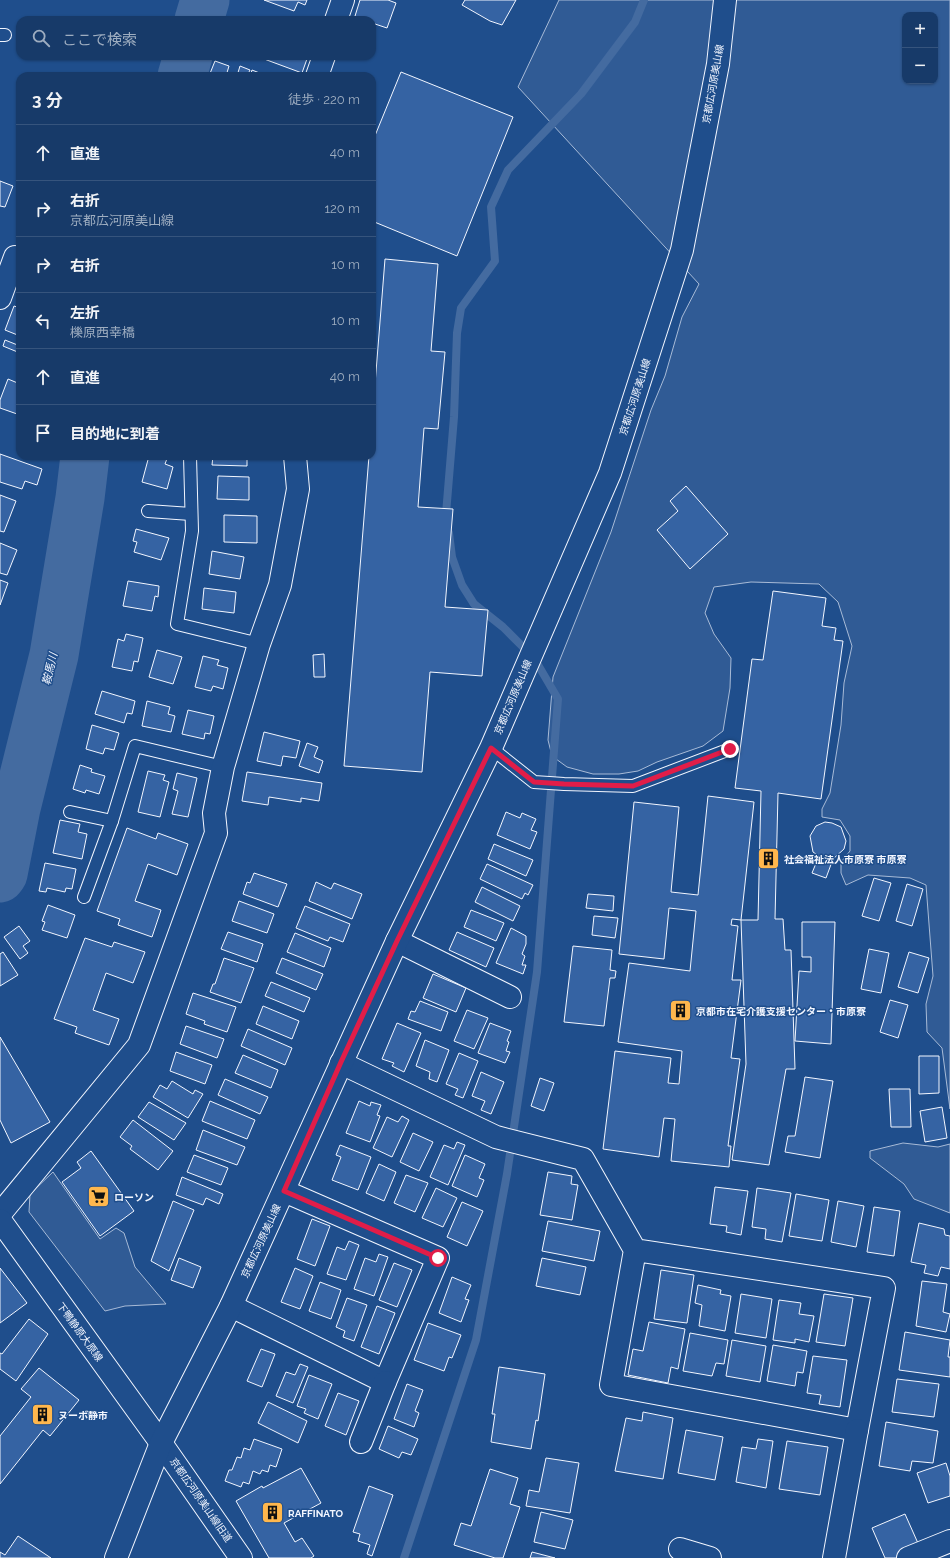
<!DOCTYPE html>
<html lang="ja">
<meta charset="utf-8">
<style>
:root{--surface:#173a69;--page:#20416f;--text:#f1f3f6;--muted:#9eadc0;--line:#36547d}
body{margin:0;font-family:Raleway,"Noto Sans JP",sans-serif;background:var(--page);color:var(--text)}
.controls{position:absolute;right:12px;top:12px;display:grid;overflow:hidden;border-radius:8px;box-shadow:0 1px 3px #0004}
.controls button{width:36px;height:36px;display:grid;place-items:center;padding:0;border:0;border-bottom:1px solid var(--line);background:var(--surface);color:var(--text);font:20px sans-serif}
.stop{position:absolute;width:12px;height:12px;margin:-9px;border:3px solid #e11d48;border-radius:50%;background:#fff}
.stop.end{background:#e11d48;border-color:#fff;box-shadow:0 1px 4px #0008}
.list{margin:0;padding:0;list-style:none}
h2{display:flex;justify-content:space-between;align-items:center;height:52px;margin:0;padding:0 16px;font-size:17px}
h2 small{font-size:13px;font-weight:400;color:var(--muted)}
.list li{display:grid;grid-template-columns:26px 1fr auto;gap:12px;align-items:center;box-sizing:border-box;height:56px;padding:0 16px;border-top:1px solid var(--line)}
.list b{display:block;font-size:15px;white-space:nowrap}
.list p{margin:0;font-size:13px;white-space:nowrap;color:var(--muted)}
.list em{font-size:13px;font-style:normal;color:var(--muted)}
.icon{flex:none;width:22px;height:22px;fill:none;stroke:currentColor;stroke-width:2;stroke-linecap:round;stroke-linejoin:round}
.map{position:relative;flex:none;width:950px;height:1558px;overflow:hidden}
.search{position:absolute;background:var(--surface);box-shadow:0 1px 3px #0004;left:16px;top:16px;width:360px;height:44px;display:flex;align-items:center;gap:10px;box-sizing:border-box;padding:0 14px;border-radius:12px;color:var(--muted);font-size:15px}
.panel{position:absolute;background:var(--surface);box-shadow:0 1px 3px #0004;left:16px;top:72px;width:360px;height:388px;border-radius:12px}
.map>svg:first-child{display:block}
.built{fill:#305b95;stroke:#a8bbd7;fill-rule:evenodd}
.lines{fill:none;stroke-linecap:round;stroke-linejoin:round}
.stream{stroke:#446ba0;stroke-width:8}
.river{stroke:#446ba0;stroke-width:49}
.building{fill:#3563a3;stroke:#f2f6ff}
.service-casing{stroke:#f2f6ff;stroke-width:14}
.minor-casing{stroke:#f2f6ff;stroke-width:24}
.primary-casing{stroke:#f2f6ff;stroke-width:24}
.service{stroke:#1f4e8c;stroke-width:12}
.minor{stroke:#1f4e8c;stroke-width:22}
.primary{stroke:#1f4e8c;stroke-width:22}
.route{stroke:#e11d48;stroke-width:5}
.labels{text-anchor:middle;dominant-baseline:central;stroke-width:3;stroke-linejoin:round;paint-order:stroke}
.street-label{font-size:10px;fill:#f2f6ff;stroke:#1f4e8c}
.poi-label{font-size:10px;font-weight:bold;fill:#f2f6ff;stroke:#1f4e8c;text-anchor:start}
.water-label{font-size:11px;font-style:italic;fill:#f2f6ff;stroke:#1f4e8c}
</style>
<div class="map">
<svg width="950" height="1558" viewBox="0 0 950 1558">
<rect width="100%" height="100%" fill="#1f4e8c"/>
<g class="built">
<path d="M559 0H950V1109L942 1048 927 1032 926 1004 933 976 926 885 910 878 868 875 846 885 841 873V862L850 851V836L840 820 822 817V809L830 793 841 725 844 683 852 646 838 602 819 584 751 582 714 587 705 613 714 634 731 658 730 688 723 731 703 746 657 762 638 771 619 774H593L567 767 552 756 548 740 553 677 611 532 651 410 665 376 682 317 699 284 518 87ZM905 15H935V81H905Z"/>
<polygon points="903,1143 938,1147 950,1144 950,1213 914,1199 904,1184 870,1158 870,1151"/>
<polygon points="53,1172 100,1239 116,1228 124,1233 135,1267 166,1304 125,1306 105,1311 29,1212 30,1194"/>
</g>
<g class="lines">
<g class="stream">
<polyline points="447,519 446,514 454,417 457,333 461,308 495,261 491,207 508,170 581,94 635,22 644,0"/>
<polyline points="404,1558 476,1340 507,1174 537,972 558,699 534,658 503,627 474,604 462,585 452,557 449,533"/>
</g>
<g class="river">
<polyline points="199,20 205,0"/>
<polyline points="182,76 188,56"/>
<polyline points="0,878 3,874 16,808 54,655 80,498 85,456"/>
</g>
</g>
<g class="building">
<polygon points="264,0 307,0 305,5 298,2 294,11"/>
<polygon points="360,0 388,0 396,3 387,28 372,23 372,20 365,20 355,16"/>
<polygon points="465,0 516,0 502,25 490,21 462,5"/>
<polygon points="256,56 308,56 302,73"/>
<polygon points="215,61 229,66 226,76 209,76"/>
<polygon points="240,66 250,70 247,76 237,76"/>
<polygon points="252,70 267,76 250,76"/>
<polygon points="401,72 513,117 457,256 372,221 372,143"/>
<polygon points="0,181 13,186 5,207 0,206"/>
<polygon points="385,259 438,264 431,351 445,352 438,429 424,428 418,507 453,509 445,607 488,610 482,676 430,672 422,772 344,766 369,456 372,456 372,422"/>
<polygon points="14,306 20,308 20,336 5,330"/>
<polygon points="5,340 20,346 20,353 3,346"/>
<polygon points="8,379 20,384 20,415 0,408 0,400"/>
<polygon points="0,454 42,469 37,485 25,481 22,489 0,482"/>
<polygon points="149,456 168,456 165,464 173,467 167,489 142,482"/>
<polygon points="213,456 247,456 247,466 212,465"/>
<polygon points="218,476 249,477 249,500 217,499"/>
<polygon points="686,486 728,534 690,569 657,530 678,511 670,501"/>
<polygon points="0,495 16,501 4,532 0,531"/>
<polygon points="224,515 257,516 257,543 224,542"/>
<polygon points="136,529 169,538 161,560 134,552 137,542 133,541"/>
<polygon points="0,543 17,550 7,575 0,573"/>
<polygon points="212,551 244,557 240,579 209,574"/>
<polygon points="0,580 8,583 0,605"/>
<polygon points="128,581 159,586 158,597 155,596 152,611 123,606"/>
<polygon points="204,588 236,592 234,613 202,609"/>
<polygon points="773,591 826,598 822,626 836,628 834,640 843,641 821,799 778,793 775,919 783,919 785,950 791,950 795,1069 786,1069 769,1165 732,1160 746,1064 741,920 758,920 761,791 735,788 752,659 763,660"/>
<polygon points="126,634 143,638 138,662 134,661 132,671 112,667 118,639 124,641"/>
<polygon points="157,650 182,657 173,684 149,677"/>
<polygon points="324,654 325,677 314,677 313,655"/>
<polygon points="203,656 219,660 217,665 228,668 223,689 213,686 211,691 195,687"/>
<polygon points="102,691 135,701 132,714 127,713 124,723 95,714"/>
<polygon points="147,701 170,707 168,714 175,716 171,732 142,726"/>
<polygon points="188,710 214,716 210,734 205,733 204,739 182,734"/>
<polygon points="92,725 119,733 114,750 105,748 103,754 86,749"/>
<polygon points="264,732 300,741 296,758 283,756 281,766 257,761"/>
<polygon points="307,743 318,747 314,757 323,761 319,773 299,766"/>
<polygon points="80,765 92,769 91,772 105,776 99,794 86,790 85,793 73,789"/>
<polygon points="148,771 165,775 163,780 169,782 160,817 138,812"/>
<polygon points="247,772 322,783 319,801 301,798 301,802 269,797 268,805 242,801"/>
<polygon points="177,773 197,778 188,817 172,814 178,791 173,789"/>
<polygon points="708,796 754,802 741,920 732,919 731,925 738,926 732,980 741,980 731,1058 740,1059 728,1146 731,1146 729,1167 671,1161 675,1119 664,1118 659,1157 603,1149 615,1051 671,1058 668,1083 679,1084 682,1051 618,1042 629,963 690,971 696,911 669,908 664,959 619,954 634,802 679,807 671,892 698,895"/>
<polygon points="506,812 520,818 522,813 536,819 531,830 537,832 530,849 497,835"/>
<polygon points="60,820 80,824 78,832 87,834 82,859 53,853"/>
<polygon points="825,822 832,823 841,827 846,841 844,849 833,859 826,878 812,873 819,856 813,852 810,836 816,826"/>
<polygon points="127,828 156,839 158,833 188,844 177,875 148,864 135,901 161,910 152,937 118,925 120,919 97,911"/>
<polygon points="494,844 533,860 526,876 488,859"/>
<polygon points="45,863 76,869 72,889 66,888 65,892 47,888 46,892 39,891"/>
<polygon points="487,864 533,885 528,895 525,893 522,899 480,879"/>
<polygon points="254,873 287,884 278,907 243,894 247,882 250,883"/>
<polygon points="874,878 891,883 879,921 862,916"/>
<polygon points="316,882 331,889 334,883 362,894 352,919 309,901"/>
<polygon points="907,884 923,889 912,926 896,921"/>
<polygon points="482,887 520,906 513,921 475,902"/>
<polygon points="588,894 614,896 613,911 586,908"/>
<polygon points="239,901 274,914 267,933 232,921"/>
<polygon points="48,905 75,915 67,938 42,930 45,922 42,921"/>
<polygon points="305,906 350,924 343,942 330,937 328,941 296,928"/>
<polygon points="471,910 504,923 496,941 464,927"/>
<polygon points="594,916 618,918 615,938 592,935"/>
<polygon points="802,922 835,922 831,1044 795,1041 799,971 811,972 811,957 802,957"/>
<polygon points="19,926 30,941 23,946 28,953 20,959 4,937"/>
<polygon points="511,928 526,936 526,944 522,954 525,956 522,965 526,965 523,974 496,963"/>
<polygon points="228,932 263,944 257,962 221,949"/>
<polygon points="457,932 494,948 486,967 449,950"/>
<polygon points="295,933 331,948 324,967 287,952"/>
<polygon points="85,938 112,947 114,942 145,952 133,983 106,973 93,1010 119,1019 109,1045 75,1033 77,1027 54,1019"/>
<polygon points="573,946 612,950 610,970 616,971 615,978 610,978 604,1026 564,1022"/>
<polygon points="869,949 889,953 881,993 861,989"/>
<polygon points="3,952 18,975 0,986 0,954"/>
<polygon points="909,952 929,958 918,993 898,987"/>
<polygon points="224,958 254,968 241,1003 210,992 213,984 215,984"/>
<polygon points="282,958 323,974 316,990 276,973"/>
<polygon points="433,974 466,988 456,1012 423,998"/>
<polygon points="271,982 310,998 304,1012 265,996"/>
<polygon points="193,993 236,1007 227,1032 204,1024 205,1021 186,1014"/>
<polygon points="890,1000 908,1005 898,1038 880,1032"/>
<polygon points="420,1001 448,1012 441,1031 408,1019 411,1011 415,1012"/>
<polygon points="263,1006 299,1021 292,1039 256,1024"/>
<polygon points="467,1010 488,1018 474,1049 454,1041"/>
<polygon points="397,1023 421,1033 404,1072 392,1066 394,1063 382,1059"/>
<polygon points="490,1023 511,1031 507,1041 509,1042 506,1051 510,1052 505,1063 478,1053"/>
<polygon points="186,1026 224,1039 217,1058 180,1044"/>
<polygon points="248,1029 292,1048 285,1065 241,1046"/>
<polygon points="0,1037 50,1122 11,1143 0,1120"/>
<polygon points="425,1040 449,1050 437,1082 429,1079 430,1072 416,1066"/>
<polygon points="176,1052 212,1065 205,1084 170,1071"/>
<polygon points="459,1053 478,1061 463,1098 455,1095 458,1089 446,1084"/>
<polygon points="243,1055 278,1070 271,1088 235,1073"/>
<polygon points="919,1056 939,1056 939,1093 919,1094"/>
<polygon points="481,1072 504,1082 491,1114 481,1110 485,1101 472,1096"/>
<polygon points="805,1077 833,1081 820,1158 785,1152 788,1136 795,1136"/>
<polygon points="540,1078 554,1083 544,1111 531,1106"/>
<polygon points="225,1079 268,1097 260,1114 218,1095"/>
<polygon points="172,1081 193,1094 195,1090 203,1094 188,1118 153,1097 160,1085 167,1089"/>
<polygon points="889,1089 910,1089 911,1127 891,1127"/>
<polygon points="210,1101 255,1120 247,1139 202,1121"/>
<polygon points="359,1101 370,1106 371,1102 381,1105 377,1115 380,1116 370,1142 346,1133"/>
<polygon points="149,1102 186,1123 174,1140 138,1117"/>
<polygon points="942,1107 947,1138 925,1142 920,1111"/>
<polygon points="402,1116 409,1120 392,1157 373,1148 387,1117 398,1122"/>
<polygon points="133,1120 173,1151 158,1170 130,1149 132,1146 120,1137"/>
<polygon points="203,1130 245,1147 237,1165 196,1150"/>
<polygon points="413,1133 433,1142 419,1171 400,1162"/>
<polygon points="457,1142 465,1145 448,1185 430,1177 444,1145 454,1149"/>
<polygon points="340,1145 371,1157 358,1190 332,1180 341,1157 336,1155"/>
<polygon points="91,1151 134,1211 100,1236 62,1182 81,1168 77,1162"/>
<polygon points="194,1155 228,1168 221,1185 187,1172"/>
<polygon points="465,1155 485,1164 479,1178 484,1180 477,1197 452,1186"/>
<polygon points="379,1164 396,1172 384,1201 366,1193"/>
<polygon points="548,1172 572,1176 571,1184 578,1185 572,1220 540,1215"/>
<polygon points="406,1175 428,1183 415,1212 394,1203"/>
<polygon points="182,1177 223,1194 219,1204 206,1198 203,1205 176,1195"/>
<polygon points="715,1187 748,1191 741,1235 726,1232 727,1226 710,1224"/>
<polygon points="436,1188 457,1198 443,1227 422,1218"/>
<polygon points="757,1188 791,1193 782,1242 765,1239 766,1229 752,1227"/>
<polygon points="796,1194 829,1200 822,1241 789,1236"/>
<polygon points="173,1201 194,1210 169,1271 151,1261"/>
<polygon points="838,1201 864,1206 856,1247 831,1242"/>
<polygon points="462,1202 483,1211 467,1246 447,1237"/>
<polygon points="874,1207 900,1211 894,1256 867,1252"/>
<polygon points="312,1219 330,1226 315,1266 297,1259"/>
<polygon points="548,1221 600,1231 594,1261 542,1251"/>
<polygon points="919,1223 944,1229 945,1235 950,1236 950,1269 941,1267 938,1276 924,1273 926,1265 911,1262"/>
<polygon points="349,1241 359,1245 346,1280 327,1274 337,1247 345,1250"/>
<polygon points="379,1254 388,1257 374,1296 354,1289 365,1258 376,1262"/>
<polygon points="179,1258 201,1267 193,1288 171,1280"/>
<polygon points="542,1258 586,1267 580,1295 536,1286"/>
<polygon points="394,1263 412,1270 397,1307 379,1300"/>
<polygon points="0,1268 27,1303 0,1323"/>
<polygon points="295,1268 313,1276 300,1309 281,1302"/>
<polygon points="661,1270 694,1275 687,1323 654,1319"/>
<polygon points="452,1277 471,1285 465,1299 469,1300 461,1322 439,1313"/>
<polygon points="922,1281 947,1284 943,1312 950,1314 946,1332 916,1326"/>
<polygon points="320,1282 341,1290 331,1319 309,1311"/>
<polygon points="698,1285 721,1290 720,1294 731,1296 725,1331 699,1326 702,1305 695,1303"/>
<polygon points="741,1294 772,1299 766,1338 735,1333"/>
<polygon points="824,1294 853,1298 845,1346 816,1342"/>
<polygon points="347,1298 367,1305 354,1341 343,1337 345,1331 336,1327"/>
<polygon points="779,1300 801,1303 799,1314 814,1316 809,1342 795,1339 795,1343 773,1340"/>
<polygon points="377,1306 395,1313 379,1354 361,1347"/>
<polygon points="29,1319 48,1334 16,1381 0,1369 0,1353 2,1354"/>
<polygon points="649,1322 685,1329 678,1369 671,1367 668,1383 628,1375 633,1349 643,1351"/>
<polygon points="428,1323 461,1335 452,1358 449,1357 444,1371 414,1360"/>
<polygon points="905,1332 950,1340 948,1357 950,1357 950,1377 899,1370"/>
<polygon points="690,1333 728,1340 724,1364 716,1363 712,1376 683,1371"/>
<polygon points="732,1340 766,1346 760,1382 726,1376"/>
<polygon points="773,1345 807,1351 803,1373 797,1372 795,1386 767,1381"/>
<polygon points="261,1349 275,1354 262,1387 247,1381"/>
<polygon points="813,1356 847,1360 840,1407 819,1404 821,1395 807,1393"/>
<polygon points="300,1364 308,1367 293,1403 276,1396 286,1372 295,1375"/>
<polygon points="499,1367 545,1374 538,1421 536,1420 531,1449 491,1442 495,1414 492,1414"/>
<polygon points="39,1368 79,1400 50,1436 43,1430 0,1484 0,1436 31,1397 21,1389"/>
<polygon points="309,1375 332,1384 318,1419 304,1413 306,1409 297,1406"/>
<polygon points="897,1379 939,1384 934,1417 892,1412"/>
<polygon points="407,1384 423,1390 415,1411 419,1413 414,1427 394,1419"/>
<polygon points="338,1393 359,1401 346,1435 325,1426"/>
<polygon points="268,1402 307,1421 298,1443 258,1423"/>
<polygon points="643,1412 673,1418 663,1479 615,1471 626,1418 642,1421"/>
<polygon points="886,1422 938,1431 933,1463 912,1461 910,1471 879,1466"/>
<polygon points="388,1426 418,1439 411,1455 402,1452 399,1458 379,1449"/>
<polygon points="686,1430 723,1437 715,1480 678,1473"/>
<polygon points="254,1439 282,1449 276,1467 270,1465 268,1472 262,1470 260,1474 253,1471 249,1484 243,1482 241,1487 225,1481 229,1470 232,1470 237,1457 241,1458 244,1448 250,1450"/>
<polygon points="758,1439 773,1441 766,1488 736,1482 742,1447 756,1449"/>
<polygon points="787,1441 828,1447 820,1495 779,1489"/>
<polygon points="546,1458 579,1463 570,1513 526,1506 529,1490 539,1492"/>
<polygon points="946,1463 950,1476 950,1496 928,1503 917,1473"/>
<polygon points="301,1468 321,1503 284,1523 295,1542 302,1538 314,1556 311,1558 269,1558 236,1501 262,1486 263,1488"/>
<polygon points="490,1469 518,1478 510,1504 520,1507 503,1558 495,1558 454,1545 461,1523 471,1526"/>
<polygon points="369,1486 393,1495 372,1556 367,1554 370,1545 358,1541 360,1534 353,1532"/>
<polygon points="541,1512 573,1520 565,1549 534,1542"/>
<polygon points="905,1514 921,1550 903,1558 885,1558 872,1528"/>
<polygon points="18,1536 51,1558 0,1558 0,1552 5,1555"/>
<polygon points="532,1552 555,1558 530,1558"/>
</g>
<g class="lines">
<defs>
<g id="service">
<polyline points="0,35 5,35"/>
<polyline points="190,456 192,531 177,624 259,644"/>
<polyline points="148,511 191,514"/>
<polyline points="491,748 534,782 564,784 633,786 730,749"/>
<polyline points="70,812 112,821"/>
<polyline points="84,897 112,821 135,746 223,767"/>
</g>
<g id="minor">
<polyline points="336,20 343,0"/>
<polyline points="317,76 324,56"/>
<polyline points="0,298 15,257"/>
<polyline points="397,941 510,997"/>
<polyline points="341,1063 496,1137 583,1159 635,1250 884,1288 857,1430 611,1385 635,1250"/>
<polyline points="0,1214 139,1045 216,833 214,813 223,767 259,644 280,585 298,489 295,456"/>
<polyline points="231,1306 385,1382 438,1258 284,1191"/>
<polyline points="361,1442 385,1382"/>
<polyline points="161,1443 241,1558"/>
<polyline points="680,1549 710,1558"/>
<polyline points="834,1558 857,1430"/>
<polyline points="908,1558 950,1541"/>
</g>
<g id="primary">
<polyline points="0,1220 161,1443"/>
<polyline points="116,1558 161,1443 231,1306 397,941 491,748 610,473 682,250 718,64 725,0"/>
</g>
</defs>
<use href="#service" class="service-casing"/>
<use href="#minor" class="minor-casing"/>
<use href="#primary" class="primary-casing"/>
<use href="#service" class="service"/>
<use href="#minor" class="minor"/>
<use href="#primary" class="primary"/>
</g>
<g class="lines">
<polyline class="route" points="438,1258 284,1191 341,1062 397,941 491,748 534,782 564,784 633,786 730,749"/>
</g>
<defs>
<symbol id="building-square" viewBox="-11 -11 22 22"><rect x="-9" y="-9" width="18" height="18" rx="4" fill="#ffb74d" stroke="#1f4e8c"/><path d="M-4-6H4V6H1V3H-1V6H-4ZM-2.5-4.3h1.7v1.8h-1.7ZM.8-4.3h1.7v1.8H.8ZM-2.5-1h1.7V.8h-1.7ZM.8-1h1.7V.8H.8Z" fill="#111"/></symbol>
<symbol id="supermarket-square" viewBox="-11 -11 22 22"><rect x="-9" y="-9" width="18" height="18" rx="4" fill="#ffb74d" stroke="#1f4e8c"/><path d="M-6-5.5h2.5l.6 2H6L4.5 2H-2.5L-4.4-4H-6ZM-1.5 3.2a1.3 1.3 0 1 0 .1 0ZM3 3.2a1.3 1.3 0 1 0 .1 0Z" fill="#111"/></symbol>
</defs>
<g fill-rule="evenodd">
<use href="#building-square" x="756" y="846" width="25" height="25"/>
<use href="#building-square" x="668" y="998" width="25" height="25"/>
<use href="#supermarket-square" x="86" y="1184" width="25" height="25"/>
<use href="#building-square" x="30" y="1402" width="25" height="25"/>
<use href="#building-square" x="260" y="1500" width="25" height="25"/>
</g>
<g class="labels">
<g class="street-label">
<text transform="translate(713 84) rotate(-80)">京都広河原美山線</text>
<text transform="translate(635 397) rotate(-72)">京都広河原美山線</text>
<text transform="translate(513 697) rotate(-67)">京都広河原美山線</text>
<text transform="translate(261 1241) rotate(-65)">京都広河原美山線</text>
<text transform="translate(80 1332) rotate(54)">下鴨静原大原線</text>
<text transform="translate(201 1500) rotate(55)">京都広河原美山線旧道</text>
</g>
<g class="poi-label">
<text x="784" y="859">社会福祉法人市原寮 市原寮</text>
<text x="696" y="1011">京都市在宅介護支援センター・市原寮</text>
<text x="114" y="1197">ローソン</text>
<text x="58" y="1415">ヌーボ静市</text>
<text x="288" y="1513">RAFFINATO</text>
</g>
<g class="water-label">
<text transform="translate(50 669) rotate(-77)">鞍馬川</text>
</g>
</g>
</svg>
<div class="controls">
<button>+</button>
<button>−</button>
</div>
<div class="stop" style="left:438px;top:1258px"></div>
<div class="stop end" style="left:730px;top:749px"></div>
<div class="search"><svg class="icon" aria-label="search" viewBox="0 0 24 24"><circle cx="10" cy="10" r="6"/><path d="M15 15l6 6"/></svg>ここで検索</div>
<section class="panel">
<h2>3 分<small>徒歩 · 220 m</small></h2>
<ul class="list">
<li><svg class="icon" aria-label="ahead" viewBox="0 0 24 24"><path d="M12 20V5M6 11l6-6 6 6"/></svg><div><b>直進</b></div><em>40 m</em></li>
<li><svg class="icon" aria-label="right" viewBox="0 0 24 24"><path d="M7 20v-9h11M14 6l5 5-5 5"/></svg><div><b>右折</b><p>京都広河原美山線</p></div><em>120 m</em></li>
<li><svg class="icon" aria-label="right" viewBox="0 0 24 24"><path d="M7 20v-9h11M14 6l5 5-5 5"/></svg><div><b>右折</b></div><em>10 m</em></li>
<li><svg class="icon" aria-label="left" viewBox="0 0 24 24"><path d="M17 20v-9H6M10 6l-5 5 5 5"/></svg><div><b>左折</b><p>櫟原西幸橋</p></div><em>10 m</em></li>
<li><svg class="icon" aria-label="ahead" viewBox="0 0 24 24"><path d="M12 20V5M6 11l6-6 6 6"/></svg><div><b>直進</b></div><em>40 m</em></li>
<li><svg class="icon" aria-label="arrive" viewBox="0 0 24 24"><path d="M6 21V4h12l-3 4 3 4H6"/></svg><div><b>目的地に到着</b></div></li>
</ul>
</section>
</div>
